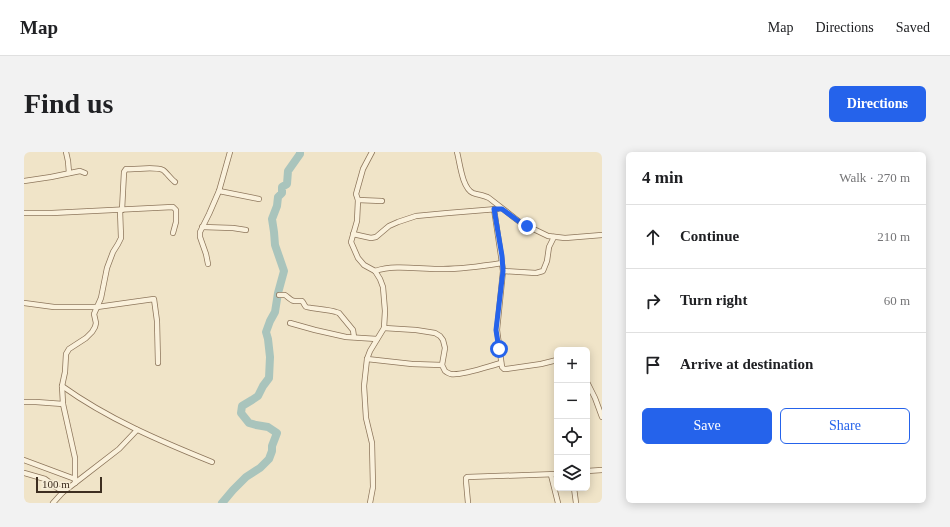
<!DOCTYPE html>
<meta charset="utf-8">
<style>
:root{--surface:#fff;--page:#f2f2f2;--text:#202124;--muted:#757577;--line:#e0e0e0;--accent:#2563eb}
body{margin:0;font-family:"Times New Roman",serif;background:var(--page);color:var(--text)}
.controls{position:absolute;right:12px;bottom:12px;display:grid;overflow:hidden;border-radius:6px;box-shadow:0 2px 10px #0003}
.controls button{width:36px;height:36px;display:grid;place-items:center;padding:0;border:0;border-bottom:1px solid var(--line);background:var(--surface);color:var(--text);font:20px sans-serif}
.scale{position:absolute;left:12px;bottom:10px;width:66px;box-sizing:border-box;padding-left:4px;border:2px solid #3d2e20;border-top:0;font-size:11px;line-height:14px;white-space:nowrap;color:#3d2e20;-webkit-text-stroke:3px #f7eed8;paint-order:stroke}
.stop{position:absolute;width:12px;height:12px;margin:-9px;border:3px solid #2563eb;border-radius:50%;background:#fff}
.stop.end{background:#2563eb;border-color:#fff;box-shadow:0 1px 4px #0008}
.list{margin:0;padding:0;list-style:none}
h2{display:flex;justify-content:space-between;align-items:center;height:52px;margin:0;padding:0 16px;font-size:17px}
h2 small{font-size:13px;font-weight:400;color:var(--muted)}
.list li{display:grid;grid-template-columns:26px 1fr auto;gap:12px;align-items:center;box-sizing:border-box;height:64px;padding:0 16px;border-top:1px solid var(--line)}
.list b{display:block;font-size:15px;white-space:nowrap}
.list em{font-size:13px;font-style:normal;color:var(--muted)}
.actions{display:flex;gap:8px;padding:12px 16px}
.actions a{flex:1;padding:9px 0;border:1px solid var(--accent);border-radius:6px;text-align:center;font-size:14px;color:var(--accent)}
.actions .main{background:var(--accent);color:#fff}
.icon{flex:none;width:22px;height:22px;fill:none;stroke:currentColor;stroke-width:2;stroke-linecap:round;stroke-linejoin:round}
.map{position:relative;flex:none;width:578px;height:351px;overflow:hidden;border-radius:6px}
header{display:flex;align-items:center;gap:24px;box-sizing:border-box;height:56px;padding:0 20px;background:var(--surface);border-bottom:1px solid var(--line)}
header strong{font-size:19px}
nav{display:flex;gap:22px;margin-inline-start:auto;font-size:14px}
.intro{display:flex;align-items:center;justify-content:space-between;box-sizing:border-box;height:96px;padding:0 24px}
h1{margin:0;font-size:28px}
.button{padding:10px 18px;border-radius:6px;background:var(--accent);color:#fff;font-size:14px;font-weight:700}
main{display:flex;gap:24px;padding:0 24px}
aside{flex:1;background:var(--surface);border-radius:6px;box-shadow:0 2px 10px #0003}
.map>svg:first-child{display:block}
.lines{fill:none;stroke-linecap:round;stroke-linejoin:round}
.river{stroke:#a9c4bc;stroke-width:8}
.minor-casing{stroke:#8d765c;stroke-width:6}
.minor{stroke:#faf1dc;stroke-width:4.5}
.route{stroke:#2563eb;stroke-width:5}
</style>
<header>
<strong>Map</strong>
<nav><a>Map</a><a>Directions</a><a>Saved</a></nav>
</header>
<div class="intro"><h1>Find us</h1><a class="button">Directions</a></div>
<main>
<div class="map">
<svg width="578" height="351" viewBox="0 0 578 351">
<rect width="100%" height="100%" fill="#f0e4c8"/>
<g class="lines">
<polyline class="river" points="198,351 209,338 222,325 236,316 245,307 248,299 248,294 253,281 244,275 232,273 225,271 217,261 218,254 228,248 234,244 239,234 245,226 246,205 244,187 242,180 246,169 251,160 254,141 260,119 251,93 250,80 248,67 253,54 254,45 258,41 258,35 263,32 264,19 276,2 276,0"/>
<defs>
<g id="minor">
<polyline points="42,0 44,9 45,21"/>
<path d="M433 0C436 11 438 36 449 41 454 43 460 43 465 46L497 71 524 84 541 86 578 83"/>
<polyline points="0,29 27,25 56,19 61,21"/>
<polyline points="195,39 235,47"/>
<polyline points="334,48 358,49"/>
<polyline points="470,57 477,104 479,119 473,178 478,215 480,217 482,217 517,212 533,208"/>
<path d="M98 58 100 20 102 17C113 18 129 14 139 18 142 20 147 27 151 30"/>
<polyline points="0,61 28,61 149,55 152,58 152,70 149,81"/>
<polyline points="178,75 209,76 222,78"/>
<polyline points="329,82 347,86 352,85 365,74 374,70 392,64 424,61 473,57"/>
<polyline points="184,112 182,102 176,85 176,80 185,62 195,39 206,0"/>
<path d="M351 119C373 112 397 118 419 117 439 117 459 114 478 111"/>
<polyline points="479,119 512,121 519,119 523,109 525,95 530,85"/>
<path d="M255 143H261C270 150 267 149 278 149 280 151 280 153 282 155 283 156 307 158 312 160L315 161 329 178 330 185"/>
<polyline points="0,151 30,155 73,155 130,147 133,169 134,211"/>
<polyline points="266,171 291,178 322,185 353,187"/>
<path d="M360 176 392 178 411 181 416 184 419 188 421 196 418 213 421 219C422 220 426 222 427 222 438 224 465 214 477 211"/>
<polyline points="343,207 388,212 418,213"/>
<polyline points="563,230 571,246 578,265"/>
<path d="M38 234C84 267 136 289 188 310"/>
<polyline points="0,250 12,250 39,252"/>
<polyline points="0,308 51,327"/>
<polyline points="563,319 578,318"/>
<polyline points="0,321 21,327 39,340"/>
<polyline points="527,323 534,351"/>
<polyline points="51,331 51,306 39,252 38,234 41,220 42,202 45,197 62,186 68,180 71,175 72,171 70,162 77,146 83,116 89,100 94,92 97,86 96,58"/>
<polyline points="550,336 552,351"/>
<polyline points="29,351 39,340 51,331 95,297 113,278"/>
<polyline points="346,351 349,335 348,291 342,266 340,234 343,207 346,199 360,176 361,159 359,135 356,127 351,119 340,113 334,106 327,90 333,69 334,48 332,42 339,17 348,0"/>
<polyline points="444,351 442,329 442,326 443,325 533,322"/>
</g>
</defs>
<use href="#minor" class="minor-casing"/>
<use href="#minor" class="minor"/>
</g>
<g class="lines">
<polyline class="route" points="475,197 472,178 479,119 478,104 470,57 478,57 497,71 503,74"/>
</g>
</svg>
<div class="controls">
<button>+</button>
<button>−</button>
<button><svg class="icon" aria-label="locate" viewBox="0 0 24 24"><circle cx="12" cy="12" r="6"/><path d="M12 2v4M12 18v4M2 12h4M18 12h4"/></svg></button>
<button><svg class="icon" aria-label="layers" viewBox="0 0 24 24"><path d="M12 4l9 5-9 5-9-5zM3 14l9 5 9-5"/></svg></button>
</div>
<div class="scale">100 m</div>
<div class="stop" style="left:475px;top:197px"></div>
<div class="stop end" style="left:503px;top:74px"></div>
</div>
<aside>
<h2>4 min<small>Walk · 270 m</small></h2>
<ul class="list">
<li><svg class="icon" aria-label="ahead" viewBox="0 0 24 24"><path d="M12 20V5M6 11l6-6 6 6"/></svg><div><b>Continue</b></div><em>210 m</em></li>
<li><svg class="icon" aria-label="right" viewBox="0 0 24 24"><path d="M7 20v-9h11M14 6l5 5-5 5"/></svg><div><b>Turn right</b></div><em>60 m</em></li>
<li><svg class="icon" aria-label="arrive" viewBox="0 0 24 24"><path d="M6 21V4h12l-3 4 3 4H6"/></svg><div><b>Arrive at destination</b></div></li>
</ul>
<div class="actions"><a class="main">Save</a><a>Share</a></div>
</aside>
</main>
